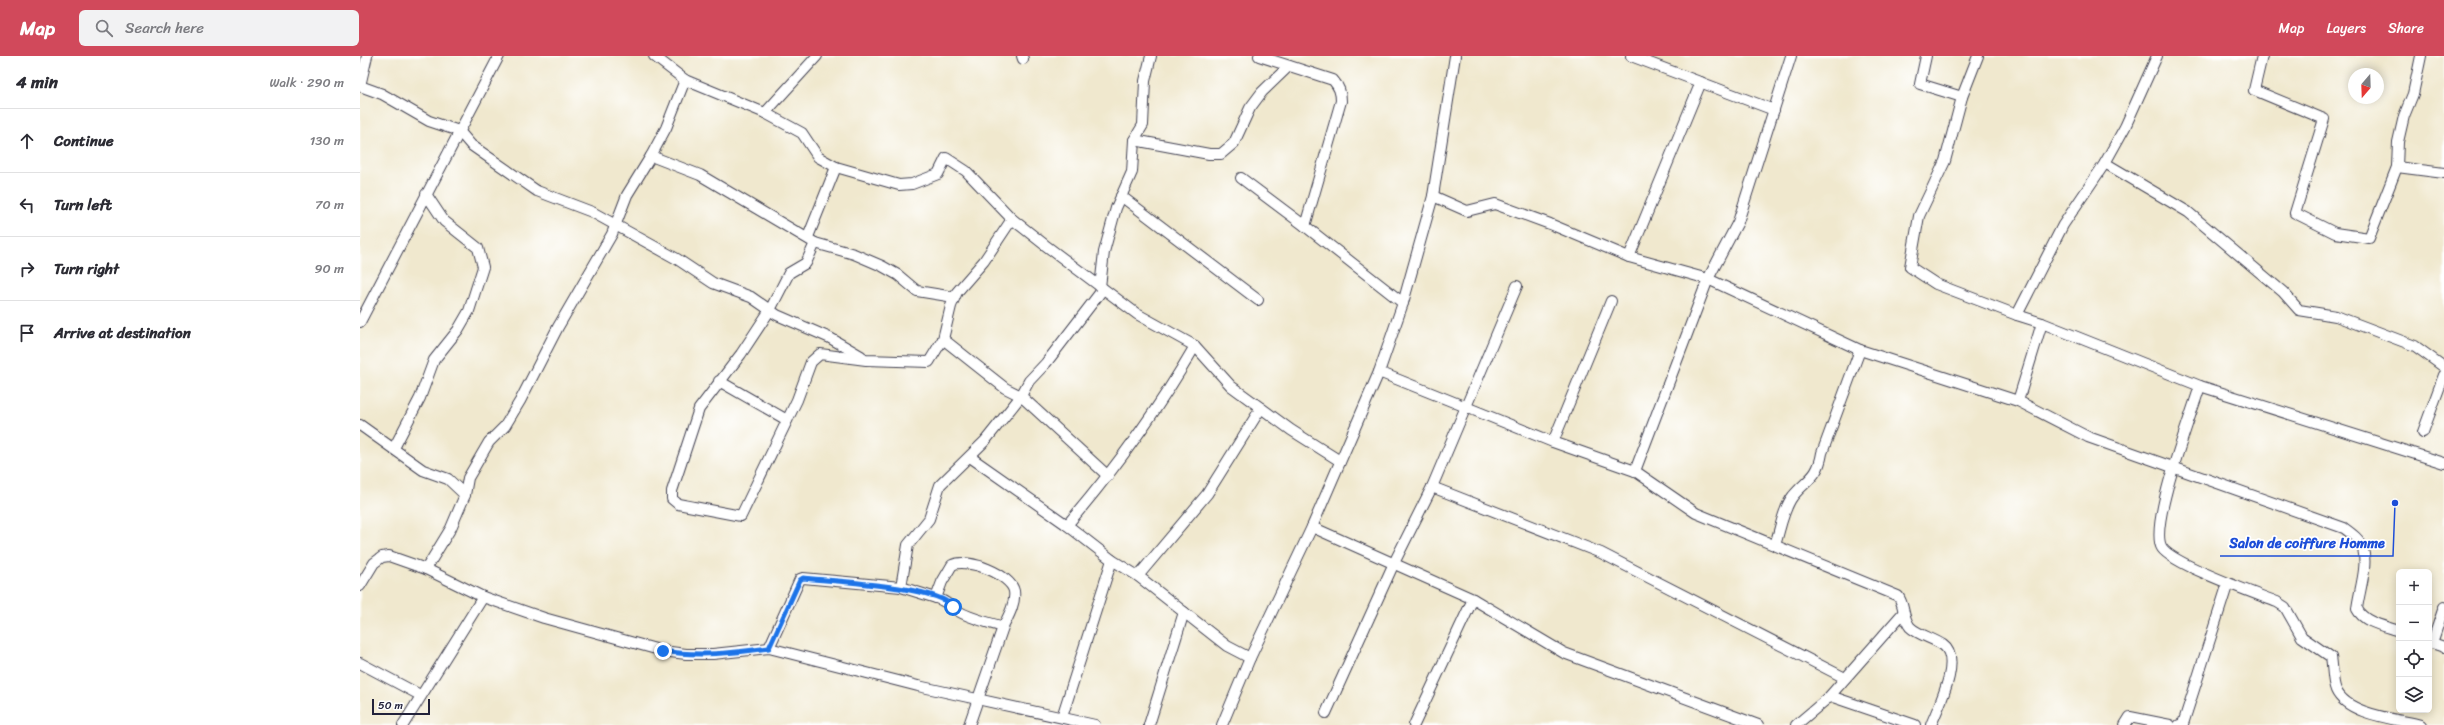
<!DOCTYPE html>
<meta charset="utf-8">
<style>
:root{--surface:#fff;--page:#f2f2f3;--text:#2b2b33;--muted:#7c7c81;--line:#e1e1e2;--accent:#d1495b}
body{margin:0;font-family:Sriracha,sans-serif;background:var(--page);color:var(--text)}
.controls{position:absolute;right:12px;bottom:12px;display:grid;overflow:hidden;border-radius:6px;box-shadow:0 2px 10px #0003}
.controls button{width:36px;height:36px;display:grid;place-items:center;padding:0;border:0;border-bottom:1px solid var(--line);background:var(--surface);color:var(--text);font:20px sans-serif}
.compass{position:absolute;left:1988px;top:12px;width:36px;height:36px;border-radius:50%;background:var(--surface);box-shadow:0 2px 10px #0003;rotate:199deg}
.scale{position:absolute;left:12px;bottom:10px;width:58px;box-sizing:border-box;padding-left:4px;border:2px solid #22223b;border-top:0;font-size:11px;line-height:14px;white-space:nowrap;color:#22223b;-webkit-text-stroke:3px #fff;paint-order:stroke}
.stop{position:absolute;width:12px;height:12px;margin:-9px;border:3px solid #1a73e8;border-radius:50%;background:#fff}
.stop.end{background:#1a73e8;border-color:#fff;box-shadow:0 1px 4px #0008}
.list{margin:0;padding:0;list-style:none}
h2{display:flex;justify-content:space-between;align-items:center;height:52px;margin:0;padding:0 16px;font-size:17px}
h2 small{font-size:13px;font-weight:400;color:var(--muted)}
.list li{display:grid;grid-template-columns:26px 1fr auto;gap:12px;align-items:center;box-sizing:border-box;height:64px;padding:0 16px;border-top:1px solid var(--line)}
.list b{display:block;font-size:15px;white-space:nowrap}
.list em{font-size:13px;font-style:normal;color:var(--muted)}
.icon{flex:none;width:22px;height:22px;fill:none;stroke:currentColor;stroke-width:2;stroke-linecap:round;stroke-linejoin:round}
.map{position:relative;flex:none;width:2084px;height:669px;overflow:hidden}
header{display:flex;align-items:center;gap:24px;box-sizing:border-box;height:56px;padding:0 20px;background:var(--accent);color:#fff}
header strong{font-size:19px}
nav{display:flex;gap:22px;margin-inline-start:auto;font-size:14px}
.search{width:280px;height:36px;background:var(--page);display:flex;align-items:center;gap:10px;box-sizing:border-box;padding:0 14px;border-radius:6px;color:var(--muted);font-size:15px}
main{display:flex}
aside{flex:1;background:var(--surface)}
.map>svg:first-child{display:block}
.lines{fill:none;stroke-linecap:round;stroke-linejoin:round}
.minor-casing{stroke:#414051;stroke-width:12}
.minor{stroke:#fff;stroke-width:10}
.route{stroke:#1a73e8;stroke-width:5}
.leader{fill:none;stroke:#1d4ed8;stroke-width:1.5}
.callout-dot{fill:#1d4ed8;stroke:#fff;stroke-width:1.5}
.callout-label{font-size:14px;text-anchor:middle;font-weight:bold;fill:#1d4ed8;stroke:#fff;stroke-width:3.5;stroke-linejoin:round;paint-order:stroke}
</style>
<header>
<strong>Map</strong>
<div class="search"><svg class="icon" aria-label="search" viewBox="0 0 24 24"><circle cx="10" cy="10" r="6"/><path d="M15 15l6 6"/></svg>Search here</div>
<nav><a>Map</a><a>Layers</a><a>Share</a></nav>
</header>
<main>
<aside>
<h2>4 min<small>Walk · 290 m</small></h2>
<ul class="list">
<li><svg class="icon" aria-label="ahead" viewBox="0 0 24 24"><path d="M12 20V5M6 11l6-6 6 6"/></svg><div><b>Continue</b></div><em>130 m</em></li>
<li><svg class="icon" aria-label="left" viewBox="0 0 24 24"><path d="M17 20v-9H6M10 6l-5 5 5 5"/></svg><div><b>Turn left</b></div><em>70 m</em></li>
<li><svg class="icon" aria-label="right" viewBox="0 0 24 24"><path d="M7 20v-9h11M14 6l5 5-5 5"/></svg><div><b>Turn right</b></div><em>90 m</em></li>
<li><svg class="icon" aria-label="arrive" viewBox="0 0 24 24"><path d="M6 21V4h12l-3 4 3 4H6"/></svg><div><b>Arrive at destination</b></div></li>
</ul>
</aside>
<div class="map">
<svg width="2084" height="669" viewBox="0 0 2084 669">
<rect width="100%" height="100%" fill="#fff"/>
<filter id="ink" filterUnits="userSpaceOnUse"><feTurbulence type="fractalNoise" baseFrequency=".025" numOctaves="2"/><feDisplacementMap in="SourceGraphic" scale="8" xChannelSelector="R" yChannelSelector="G"/><feConvolveMatrix kernelMatrix="1 2 1 2 8 2 1 2 1" color-interpolation-filters="sRGB"/></filter>
<filter id="wash" filterUnits="userSpaceOnUse"><feTurbulence type="fractalNoise" baseFrequency=".012" numOctaves="4" result="noise"/><feDisplacementMap in="SourceGraphic" scale="16" xChannelSelector="R" yChannelSelector="G"/><feGaussianBlur stdDeviation="0.9" result="paint"/><feColorMatrix in="noise" values="0 0 0 0 0 0 0 0 0 0 0 0 0 0 0 0 0 1.4 0 .05"/><feComposite in="paint" operator="in"/></filter>
<g filter="url(#wash)">
<rect width="100%" height="100%" fill="#f0e8ce"/>
</g>
<g filter="url(#ink)">
<g class="lines">
<defs>
<g id="minor">
<polyline points="294,0 325,24 405,57 457,0"/>
<polyline points="662,0 663,3"/>
<path d="M899 0 973 24C979 31 981 36 981 45L945 170 1043 247"/>
<polyline points="1271,0 1414,54"/>
<polyline points="1566,0 1560,28 1602,41"/>
<polyline points="1618,0 1602,41 1585,105 1559,160 1550,211 1576,228 1657,259 1703,169 1745,107 1828,156 1923,236 1939,254 1976,260 2055,290 2084,311"/>
<polyline points="1902,0 1894,34 1964,63 1935,157 1975,177 2009,182 2037,111 2038,86 2044,60 2053,38 2061,0"/>
<polyline points="325,24 306,72 291,100 340,119 455,187 494,198 522,210 538,219 557,235 594,241"/>
<polyline points="0,30 22,38 69,65 99,75 111,89 177,135 232,156 317,203 353,227 391,241 417,259 470,282 501,300"/>
<polyline points="0,30 7,0"/>
<polyline points="405,57 442,77 458,101 476,111"/>
<polyline points="774,84 849,98 861,98 874,87 890,52 902,36 929,10"/>
<polyline points="1745,107 1765,71 1797,0"/>
<polyline points="2037,111 2084,117"/>
<polyline points="881,122 945,170"/>
<polyline points="761,140 898,244"/>
<path d="M1073 140 1107 155 1135 148 1190 168 1269 201 1348 223 1500 294 1658 345 1728 381 1984 472C1991 477 2001 484 2003 493 2008 511 1999 535 1997 553 2004 567 2025 570 2039 575"/>
<polyline points="448,181 476,111 539,129 552,128 578,118 586,102 606,115 652,163 685,189 777,258 835,290 871,330 931,374 980,405"/>
<polyline points="455,187 446,207 429,217 410,254 381,298 339,353 312,435 312,443 318,448 381,460 437,344 451,306 460,298 506,304 569,306 583,283 645,332 661,340 669,325 686,307 743,233"/>
<polyline points="1269,201 1341,26"/>
<polyline points="740,231 744,196 756,152 772,116 774,84 783,69 785,25 791,0"/>
<polyline points="1657,259 1682,267 1840,330 2084,407"/>
<polyline points="0,266 139,0"/>
<polyline points="583,283 591,250 597,236 624,205 652,163"/>
<path d="M1019 316 1193 386 1275 415 1336 457 1538 540C1545 549 1542 561 1550 571 1558 579 1573 582 1583 589 1603 603 1578 651 1571 669"/>
<polyline points="359,325 427,364"/>
<path d="M1840 330C1832 357 1788 471 1802 492 1814 509 1894 537 1917 546L1925 551 1942 581 1971 601C1973 611 1972 625 1976 634 1987 659 2037 663 2061 669"/>
<polyline points="1658,345 1682,267"/>
<polyline points="0,369 63,414 88,423 105,439"/>
<polyline points="2063,376 2084,319"/>
<polyline points="1193,386 1251,245"/>
<polyline points="34,392 60,342 74,304 98,274 109,255 123,211 118,192 84,165 66,138"/>
<polyline points="610,401 707,469 752,504 778,520 867,590 890,602"/>
<polyline points="1275,415 1348,223 1378,166 1431,0"/>
<polyline points="1072,431 1241,497 1485,622"/>
<path d="M707 469C755 413 798 354 835 290"/>
<polyline points="952,471 1113,543 1204,597 1398,669"/>
<path d="M1415 489C1420 474 1423 453 1433 440 1447 423 1458 422 1462 397L1500 294"/>
<polyline points="66,513 91,472 105,439 108,422 129,386 145,370 160,345 198,271 252,178 267,139 291,100"/>
<polyline points="778,520 847,438 901,352"/>
<polyline points="0,530 14,507 22,501 29,500 66,513 123,541 184,562 303,595 326,598 353,598 409,592 558,630 735,669"/>
<polyline points="541,531 548,489 569,463 580,429 625,385 661,340 748,420"/>
<polyline points="2069,586 2084,591"/>
<polyline points="2072,587 2084,551"/>
<polyline points="409,592 440,523 443,522 541,531 576,542"/>
<polyline points="0,607 60,639"/>
<polyline points="1468,642 1543,557"/>
<polyline points="966,657 1034,507 1072,431 1157,230"/>
<polyline points="702,661 752,504"/>
<polyline points="43,669 123,541"/>
<path d="M609 669 643 571C628 566 611 563 598 555 590 550 586 545 576 542L582 526 592 509C608 501 651 519 654 535 656 547 648 561 643 571"/>
<polyline points="789,669 824,556"/>
<polyline points="862,669 890,602 952,471 1019,316 1043,247 1073,140 1095,0"/>
<polyline points="1054,669 1113,543"/>
<polyline points="1436,669 1468,642 1473,641 1555,669"/>
<polyline points="1765,669 1770,661 1810,669"/>
<polyline points="1819,669 1823,668 1868,527"/>
</g>
</defs>
<use href="#minor" class="minor-casing"/>
<use href="#minor" class="minor"/>
</g>
</g>
<g class="lines" filter="url(#ink)">
<path class="route" d="M303 595C338 601 373 597 409 592L440 524 443 522C470 525 579 530 593 551"/>
</g>
<path class="leader" d="M2035 447L2033 500H1860"/>
<circle class="callout-dot" cx="2035" cy="447" r="4"/>
<g class="callout-label">
<text x="1947" y="492">Salon de coiffure Homme</text>
</g>
</svg>
<div class="controls">
<button>+</button>
<button>−</button>
<button><svg class="icon" aria-label="locate" viewBox="0 0 24 24"><circle cx="12" cy="12" r="6"/><path d="M12 2v4M12 18v4M2 12h4M18 12h4"/></svg></button>
<button><svg class="icon" aria-label="layers" viewBox="0 0 24 24"><path d="M12 4l9 5-9 5-9-5zM3 14l9 5 9-5"/></svg></button>
</div>
<svg class="compass" viewBox="-18 -18 36 36"><path d="M0-13l5 13h-10z" fill="#e53935"/><path d="M0 13l5-13h-10z" fill="#7c7c81"/></svg>
<div class="scale">50 m</div>
<div class="stop" style="left:593px;top:551px"></div>
<div class="stop end" style="left:303px;top:595px"></div>
</div>
</main>
